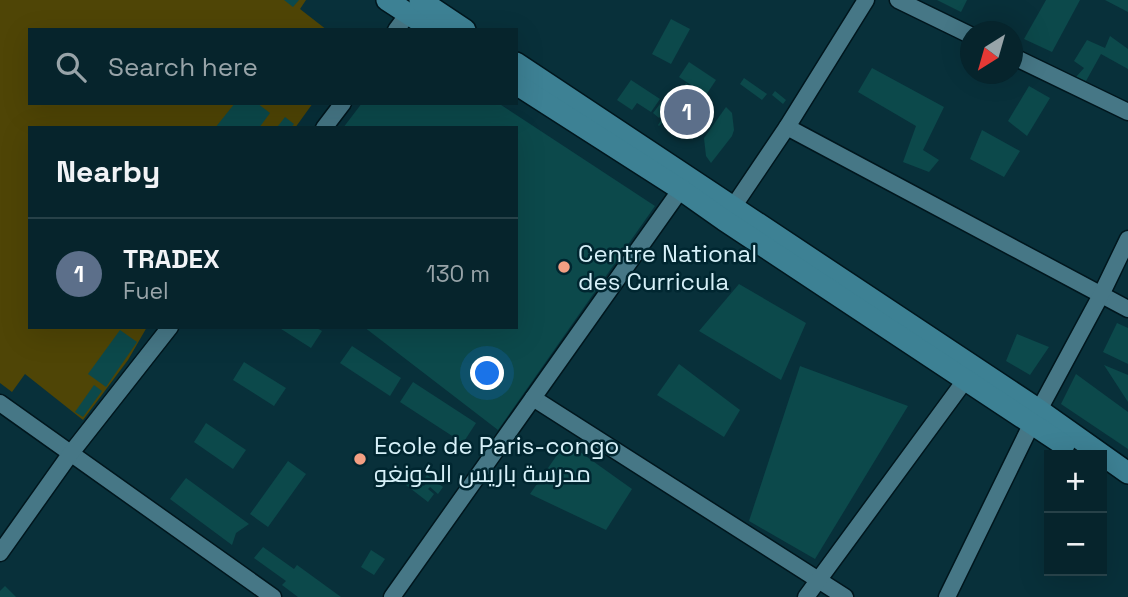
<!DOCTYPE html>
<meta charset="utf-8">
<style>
:root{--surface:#06242c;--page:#0f2c34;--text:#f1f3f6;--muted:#98a4a9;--line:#274148;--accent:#ea580c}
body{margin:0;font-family:"Space Grotesk",Cairo,sans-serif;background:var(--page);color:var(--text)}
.controls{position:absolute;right:21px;bottom:21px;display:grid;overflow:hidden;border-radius:0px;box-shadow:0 7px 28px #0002}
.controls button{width:63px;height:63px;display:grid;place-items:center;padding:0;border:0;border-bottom:2px solid var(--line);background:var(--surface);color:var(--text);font:35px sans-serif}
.compass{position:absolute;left:960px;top:21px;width:63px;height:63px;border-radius:50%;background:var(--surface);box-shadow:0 7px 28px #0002;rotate:217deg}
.you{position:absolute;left:488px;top:374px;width:24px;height:24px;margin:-18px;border:5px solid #fff;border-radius:50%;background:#1a73e8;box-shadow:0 0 0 10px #1a73e833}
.badge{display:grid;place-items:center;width:46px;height:46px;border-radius:50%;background:var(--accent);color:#fff;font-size:23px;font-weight:700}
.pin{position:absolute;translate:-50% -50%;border:4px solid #fff;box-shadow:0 2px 7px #0006}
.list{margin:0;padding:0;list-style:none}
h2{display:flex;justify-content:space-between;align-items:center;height:91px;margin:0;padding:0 28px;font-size:30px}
h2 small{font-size:23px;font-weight:400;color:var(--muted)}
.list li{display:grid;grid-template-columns:46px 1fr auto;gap:21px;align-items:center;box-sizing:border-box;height:112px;padding:0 28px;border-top:2px solid var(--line)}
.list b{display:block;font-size:26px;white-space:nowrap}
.list p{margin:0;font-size:23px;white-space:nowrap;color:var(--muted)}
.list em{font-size:23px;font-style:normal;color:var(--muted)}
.icon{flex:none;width:38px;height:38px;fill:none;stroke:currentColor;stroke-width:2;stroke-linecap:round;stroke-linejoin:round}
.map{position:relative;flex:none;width:1128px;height:597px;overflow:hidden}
.search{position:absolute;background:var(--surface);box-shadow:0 7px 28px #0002;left:28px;top:28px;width:490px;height:77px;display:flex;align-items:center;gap:18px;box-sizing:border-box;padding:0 24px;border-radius:0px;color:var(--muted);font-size:26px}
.panel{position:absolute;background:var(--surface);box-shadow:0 7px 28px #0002;left:28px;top:126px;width:490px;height:203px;border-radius:0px}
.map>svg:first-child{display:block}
.green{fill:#4f4506}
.building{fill:#0c494b}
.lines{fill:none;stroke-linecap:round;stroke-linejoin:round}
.street-casing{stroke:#00161d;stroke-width:19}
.secondary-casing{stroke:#00161d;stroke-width:24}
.street{stroke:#467786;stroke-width:16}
.secondary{stroke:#3d8194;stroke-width:21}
.poi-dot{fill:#f39f83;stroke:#002630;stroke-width:2.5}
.labels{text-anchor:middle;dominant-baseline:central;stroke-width:5;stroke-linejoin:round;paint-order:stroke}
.poi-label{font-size:24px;fill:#d6f0f8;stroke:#002630;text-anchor:start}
</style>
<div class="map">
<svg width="1128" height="597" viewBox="0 0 1128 597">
<rect width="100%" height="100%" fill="#08303a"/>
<polygon class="green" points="0,0 306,0 300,9 327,30 30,30 30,103 313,103 295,128 30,128 30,327 147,327 128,360 83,420 25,374 12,392 0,383"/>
<g class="building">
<polygon points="284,0 299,0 293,7"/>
<polygon points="937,0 967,0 961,12"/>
<polygon points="1046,0 1080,0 1052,52 1024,39"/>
<polygon points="1105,0 1128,0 1128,12"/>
<polygon points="671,19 690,29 671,64 652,54"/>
<polygon points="1110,36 1128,49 1128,69 1101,54 1086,81 1076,77 1084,68 1074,61 1087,40 1105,48"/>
<polygon points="689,62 716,80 706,95 679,77"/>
<polygon points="872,68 944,107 923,150 939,160 929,172 903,162 916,126 858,92"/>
<polygon points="744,78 767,94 762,100 740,84"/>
<polygon points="631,80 660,99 651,112 637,103 632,110 617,100"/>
<polygon points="686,83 705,97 688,121 679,114 667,118 659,126 658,125"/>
<polygon points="1029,86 1050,98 1027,136 1008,121"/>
<polygon points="775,91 786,100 783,104 772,95"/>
<polygon points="663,100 669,104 659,118 653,113"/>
<polygon points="235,103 257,103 270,113 259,128 215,128"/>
<polygon points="362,103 498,103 655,206 498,430 364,327 516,327 516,128 343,128"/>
<polygon points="726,107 732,113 734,130 732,136 711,163 706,156 704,138"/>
<circle cx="677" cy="122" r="5"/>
<polygon points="285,117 294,124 291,128 278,126"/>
<polygon points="982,130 1020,151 1004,177 970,159"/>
<polygon points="739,284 806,323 781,380 699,331"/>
<polygon points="1117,323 1128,328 1128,364 1103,352"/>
<polygon points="278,327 315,327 322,331 311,348"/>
<polygon points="120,330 137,342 106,387 88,374"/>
<polygon points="1017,334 1049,347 1030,375 1006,361"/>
<polygon points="352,346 401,378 390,396 340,363"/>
<polygon points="244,362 286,388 274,406 233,380"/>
<polygon points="679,364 740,410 724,437 657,395"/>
<polygon points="1104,365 1128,375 1128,402"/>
<polygon points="800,366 908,406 815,559 749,521"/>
<polygon points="1076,374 1128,412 1128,449 1061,404"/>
<polygon points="413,382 476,423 463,443 400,402"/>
<polygon points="94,385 102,391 83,417 75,412"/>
<polygon points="206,423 246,450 233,469 194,442"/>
<polygon points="566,442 632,489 606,530 530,494"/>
<polygon points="288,461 306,474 268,527 250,514"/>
<polygon points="427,475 443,487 438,494 430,487 428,489 434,494 428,502 406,485 412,477 424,486 426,483 423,481"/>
<polygon points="186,478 249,524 236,533 232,545 170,499"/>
<polygon points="263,547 294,569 297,565 341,597 298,597 282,585 286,581 254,558"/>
<polygon points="371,550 385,559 374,575 361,567"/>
<polygon points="5,586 16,597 0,597 0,591"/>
</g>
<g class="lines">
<defs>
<g id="street">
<polyline points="898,0 970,35"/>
<polyline points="396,30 408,14"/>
<polyline points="1012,56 1128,112"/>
<polyline points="787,127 1128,309"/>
<polyline points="324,128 343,103"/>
<polyline points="727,216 787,127 866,0"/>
<polyline points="533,398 845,597"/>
<polyline points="0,403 273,597"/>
<polyline points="1039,410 1101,295 1128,239"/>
<polyline points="0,553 71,453 170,327"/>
<polyline points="392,597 686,182"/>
<polyline points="806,597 966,379"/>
<polyline points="947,597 1032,423"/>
</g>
<g id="secondary">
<polyline points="387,0 433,30"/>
<polyline points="420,0 465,30"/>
<polyline points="516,63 1039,410 1128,473"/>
<polyline points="516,84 680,189 724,220 1064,445"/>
</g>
</defs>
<use href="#street" class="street-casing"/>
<use href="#secondary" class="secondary-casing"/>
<use href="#street" class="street"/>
<use href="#secondary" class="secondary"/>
</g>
<g class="poi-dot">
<circle cx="564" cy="267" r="7"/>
<circle cx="360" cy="459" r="7"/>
</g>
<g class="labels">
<g class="poi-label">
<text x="578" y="253">Centre National<tspan x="578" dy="28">des Curricula</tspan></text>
<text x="374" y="445">Ecole de Paris-congo<tspan x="374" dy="28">مدرسة باريس الكونغو</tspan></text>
</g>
</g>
</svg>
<div class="controls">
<button>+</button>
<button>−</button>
</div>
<svg class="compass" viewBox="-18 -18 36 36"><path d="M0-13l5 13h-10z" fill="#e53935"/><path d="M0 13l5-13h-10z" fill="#98a4a9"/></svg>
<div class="you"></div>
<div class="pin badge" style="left:687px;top:112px;background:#5c6f8a">1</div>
<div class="search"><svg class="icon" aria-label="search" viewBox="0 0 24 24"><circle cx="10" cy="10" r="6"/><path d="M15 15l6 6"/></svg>Search here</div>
<section class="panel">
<h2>Nearby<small></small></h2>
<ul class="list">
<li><span class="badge" style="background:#5c6f8a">1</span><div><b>TRADEX</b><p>Fuel</p></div><em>130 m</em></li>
</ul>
</section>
</div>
